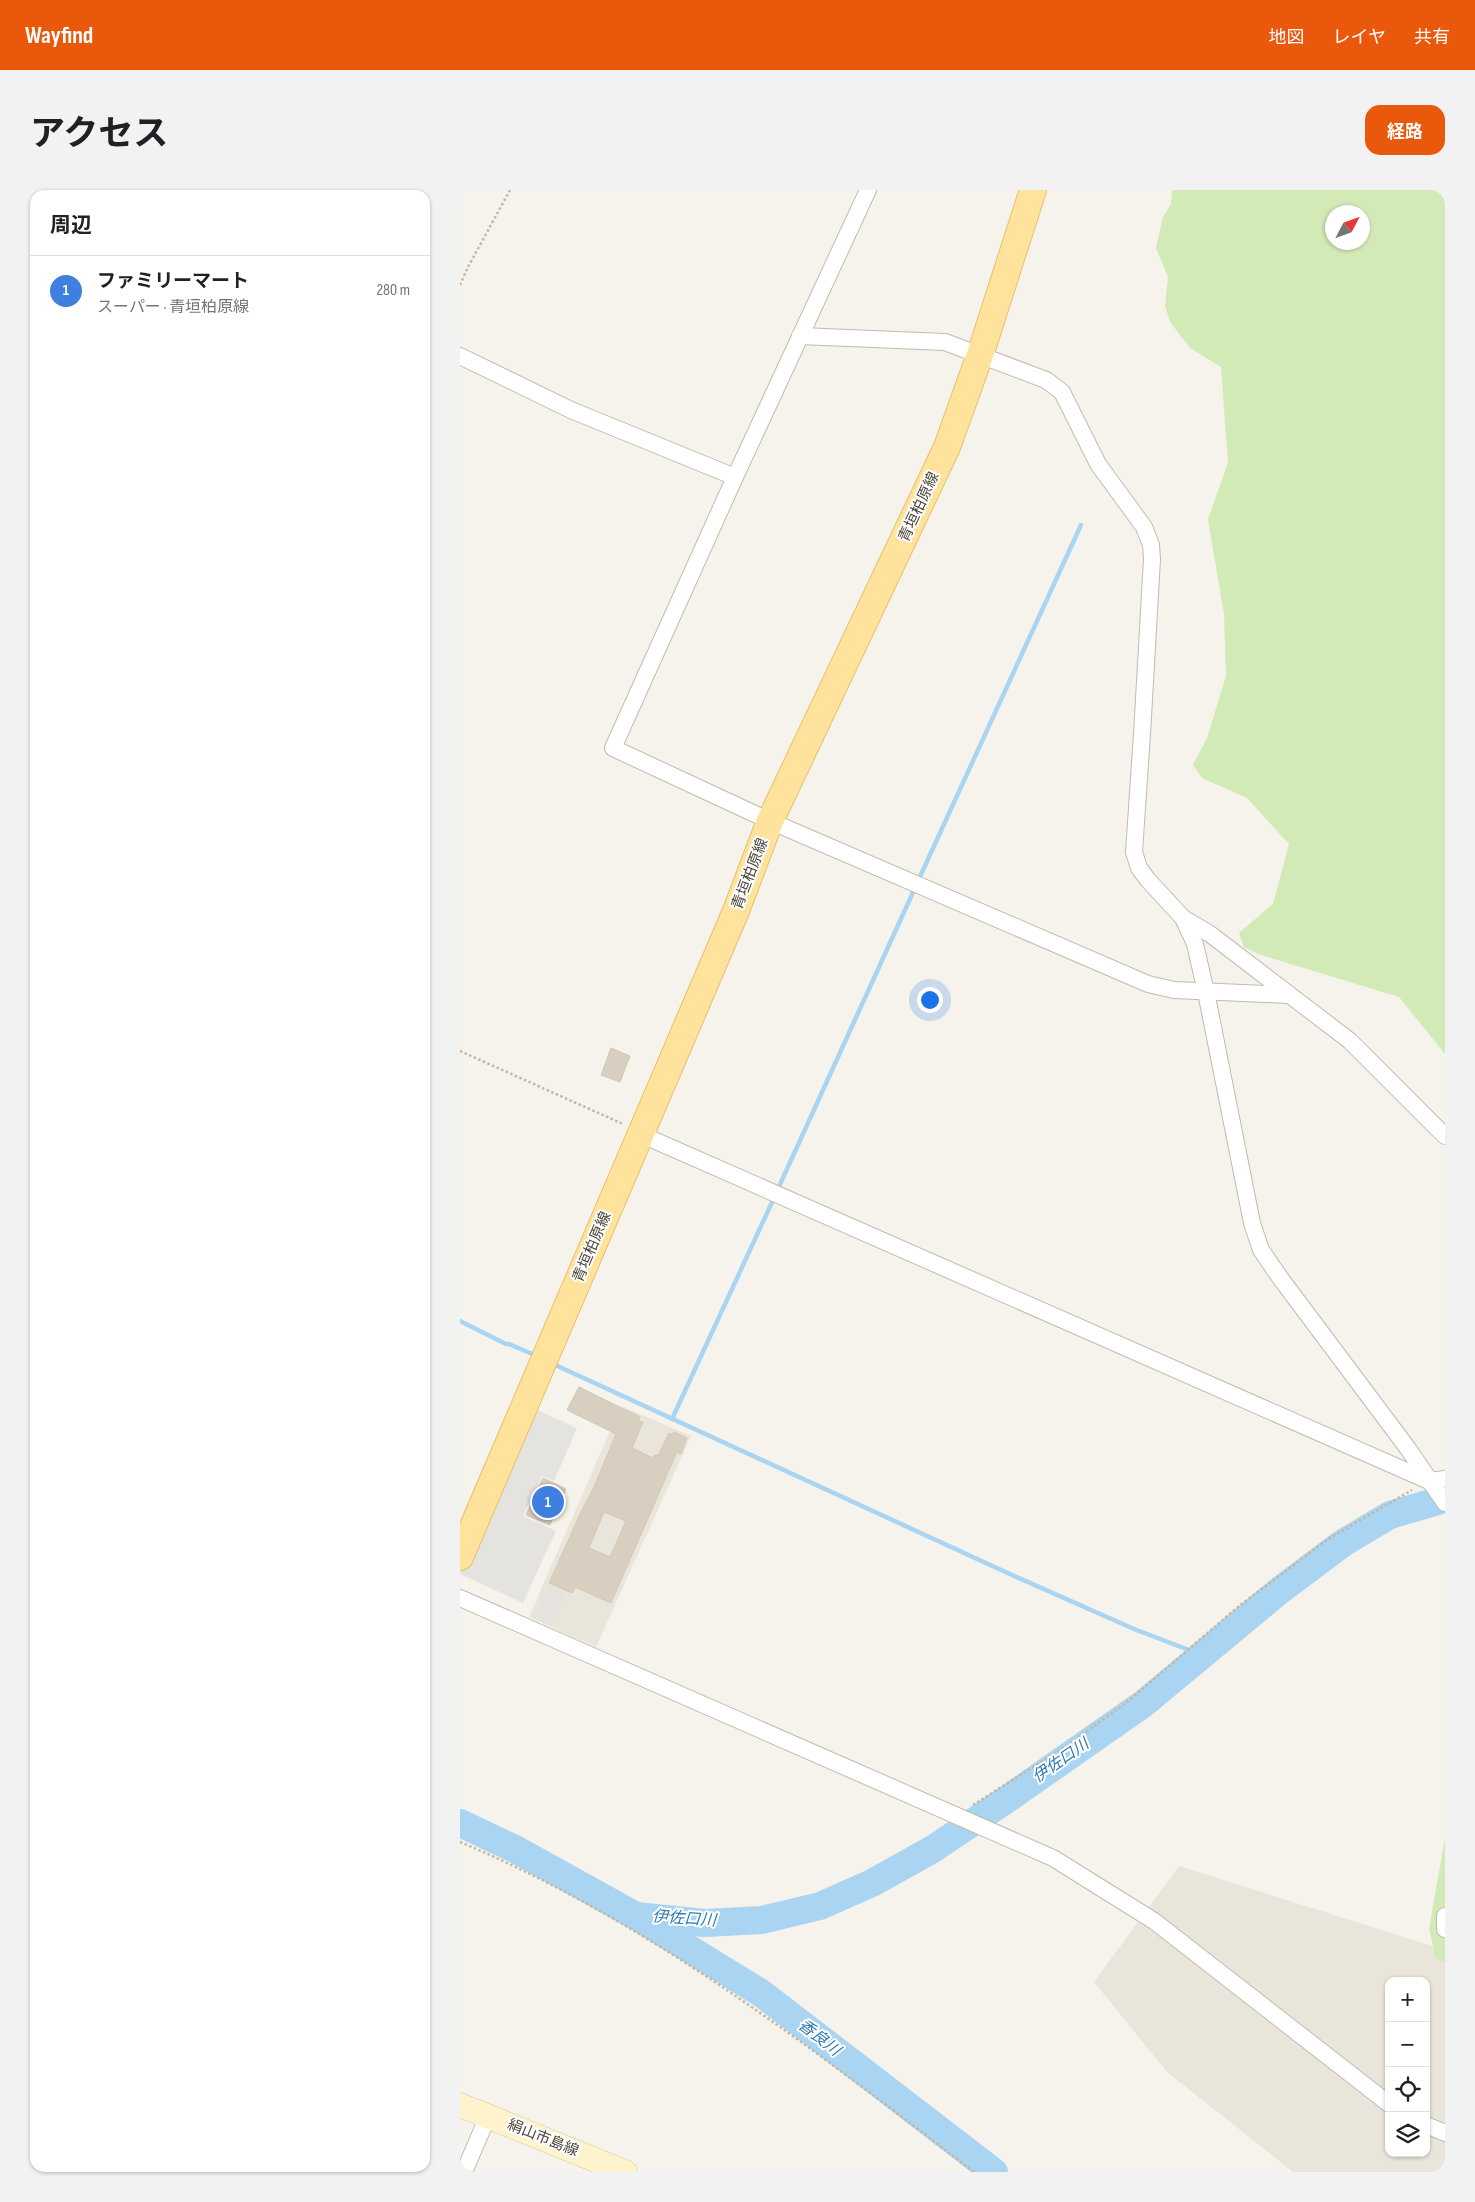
<!DOCTYPE html>
<html lang="ja">
<meta charset="utf-8">
<style>
:root{--surface:#fff;--page:#f2f2f2;--text:#202124;--muted:#757577;--line:#e0e0e0;--accent:#ea580c}
body{margin:0;font-family:"Sofia Sans Condensed","Noto Sans JP",sans-serif;background:var(--page);color:var(--text)}
.controls{position:absolute;right:15px;bottom:15px;display:grid;overflow:hidden;border-radius:10px;box-shadow:0 1px 4px #0004}
.controls button{width:45px;height:45px;display:grid;place-items:center;padding:0;border:0;border-bottom:1px solid var(--line);background:var(--surface);color:var(--text);font:25px sans-serif}
.compass{position:absolute;left:865px;top:15px;width:45px;height:45px;border-radius:50%;background:var(--surface);box-shadow:0 1px 4px #0004;rotate:49deg}
.you{position:absolute;left:469px;top:809px;width:18px;height:18px;margin:-12px;border:4px solid #fff;border-radius:50%;background:#1a73e8;box-shadow:0 0 0 8px #1a73e833}
.badge{display:grid;place-items:center;width:32px;height:32px;border-radius:50%;background:var(--accent);color:#fff;font-size:16px;font-weight:700}
.pin{position:absolute;translate:-50% -50%;border:2px solid #fff;box-shadow:0 1px 5px #0006}
.list{margin:0;padding:0;list-style:none}
h2{display:flex;justify-content:space-between;align-items:center;height:65px;margin:0;padding:0 20px;font-size:21px}
h2 small{font-size:16px;font-weight:400;color:var(--muted)}
.list li{display:grid;grid-template-columns:32px 1fr auto;gap:15px;align-items:center;box-sizing:border-box;height:70px;padding:0 20px;border-top:1px solid var(--line)}
.list b{display:block;font-size:19px;white-space:nowrap}
.list p{margin:0;font-size:16px;white-space:nowrap;color:var(--muted)}
.list em{font-size:16px;font-style:normal;color:var(--muted)}
.icon{flex:none;width:28px;height:28px;fill:none;stroke:currentColor;stroke-width:2;stroke-linecap:round;stroke-linejoin:round}
.map{position:relative;flex:none;width:985px;height:1982px;overflow:hidden;border-radius:15px}
header{display:flex;align-items:center;gap:30px;box-sizing:border-box;height:70px;padding:0 25px;background:var(--accent);color:#fff}
header strong{font-size:24px}
nav{display:flex;gap:28px;margin-inline-start:auto;font-size:18px}
.intro{display:flex;align-items:center;justify-content:space-between;box-sizing:border-box;height:120px;padding:0 30px}
h1{margin:0;font-size:35px}
.button{padding:12px 22px;border-radius:15px;background:var(--accent);color:#fff;font-size:18px;font-weight:700}
main{display:flex;gap:30px;padding:0 30px}
aside{flex:1;background:var(--surface);border-radius:15px;box-shadow:0 1px 4px #0004}
.map>svg:first-child{display:block}
.residential{fill:#eae5da;fill-rule:evenodd}
.green{fill:#d2eab5;fill-rule:evenodd}
.parking{fill:#e5e3e0}
.lines{fill:none;stroke-linecap:round;stroke-linejoin:round}
.stream{stroke:#a9d4f2;stroke-width:4.5}
.river{stroke:#a9d4f2;stroke-width:28}
.building{fill:#d8cfc1;stroke:#d3c7b4;fill-rule:evenodd}
.street-casing{stroke:#c2bbae;stroke-width:18}
.secondary-casing{stroke:#d6c79b;stroke-width:25}
.primary-casing{stroke:#e6c16a;stroke-width:28}
.path{stroke:#c4b79f;stroke-width:2.5;stroke-dasharray:2.5 2.5;stroke-linecap:butt}
.street{stroke:#fff;stroke-width:16}
.secondary{stroke:#fff3cd;stroke-width:24}
.primary{stroke:#ffe39c;stroke-width:26}
.labels{text-anchor:middle;dominant-baseline:central;stroke-width:4;stroke-linejoin:round;paint-order:stroke}
.street-label{font-size:15px;fill:#4b4439;stroke:#fff}
.water-label{font-size:16px;font-style:italic;fill:#2e7ab2;stroke:#fff}
</style>
<header>
<strong>Wayfind</strong>
<nav><a>地図</a><a>レイヤ</a><a>共有</a></nav>
</header>
<div class="intro"><h1>アクセス</h1><a class="button">経路</a></div>
<main>
<aside>
<h2>周辺<small></small></h2>
<ul class="list">
<li><span class="badge" style="background:#3f7fe0">1</span><div><b>ファミリーマート</b><p>スーパー · 青垣柏原線</p></div><em>280 m</em></li>
</ul>
</aside>
<div class="map">
<svg width="985" height="1982" viewBox="0 0 985 1982">
<rect width="100%" height="100%" fill="#f6f3ec"/>
<g class="residential">
<polygon points="161,1216 231,1246 136,1457 69,1427"/>
<path d="M719 1676 985 1760V1982H833L707 1882 634 1792ZM929 1791H966V1963H929Z"/>
</g>
<g class="green">
<path d="M712 0H985V864L939 807 798 764 784 757 779 743 813 714 829 654 787 608 742 588 733 575 747 548 766 486 764 424 748 329 768 273 761 177 730 158 710 132 705 116 708 87 696 58 703 27 711 14ZM872 22H902V52H872Z"/>
<polygon points="985,1648 985,1772 976,1769 969,1739"/>
</g>
<g class="parking">
<polygon points="75,1219 117,1238 94,1291 82,1286 63,1326 96,1341 63,1413 0,1384"/>
<polygon points="87,1394 106,1403 92,1436 72,1427"/>
</g>
<g class="lines">
<g class="stream">
<polyline points="458,691 621,335"/>
<polyline points="317,1001 455,698"/>
<polyline points="0,1131 46,1154 49,1154 77,1166"/>
<polyline points="91,1173 552,1385 674,1439 742,1465"/>
<polyline points="212,1229 314,1008"/>
</g>
<g class="river">
<polyline points="0,1633 55,1659 176,1726 301,1803 534,1982"/>
<polyline points="176,1726 245,1733 302,1730 360,1716 412,1693 473,1659 543,1612 683,1514 819,1401 883,1353 930,1325 985,1309"/>
</g>
</g>
<g class="building">
<polygon points="151,858 170,866 160,892 141,885"/>
<path d="M119 1197 180 1227 178 1231 183 1232 172 1258 193 1268 195 1265 198 1266 209 1243 213 1245 214 1242 227 1248 221 1264 217 1262 151 1413 115 1397 112 1403 89 1393 121 1322 134 1297 156 1244 107 1220ZM144 1322 166 1331 150 1367 129 1358Z"/>
<polygon points="83,1288 106,1299 90,1335 66,1325"/>
</g>
<g class="lines">
<defs>
<g id="street">
<polyline points="408,0 275,287 153,558 310,631 688,794 714,800 829,805"/>
<polyline points="340,146 485,152 586,190 602,202 638,274 684,337 691,355 692,369 682,544 674,662 679,678 688,690 723,728 735,754 746,802 792,1033 801,1060 821,1089 949,1260 985,1313"/>
<polyline points="0,166 111,220 275,287"/>
<polyline points="723,728 750,744 890,851 985,946"/>
<polyline points="180,944 969,1291 985,1289"/>
<polyline points="0,1408 593,1668 694,1731 929,1914"/>
<polyline points="985,1726 985,1739"/>
<polyline points="966,1935 985,1943"/>
<polyline points="4,1982 28,1926"/>
</g>
<polyline id="secondary" points="0,1915 165,1982"/>
<polyline id="primary" points="0,1367 276,721 310,631 487,257 520,165 573,0"/>
</defs>
<use href="#street" class="street-casing"/>
<use href="#secondary" class="secondary-casing"/>
<use href="#primary" class="primary-casing"/>
<g class="path">
<polyline points="0,95 8,77 50,0"/>
<polyline points="0,861 163,934"/>
<polyline points="513,1615 600,1560 666,1513 779,1416 868,1349 952,1300"/>
<path d="M0 1652C189 1731 353 1859 514 1982"/>
</g>
<use href="#street" class="street"/>
<use href="#secondary" class="secondary"/>
<use href="#primary" class="primary"/>
</g>
<g class="labels">
<g class="street-label">
<text transform="translate(459 317) rotate(-65)">青垣柏原線</text>
<text transform="translate(290 684) rotate(-69)">青垣柏原線</text>
<text transform="translate(132 1057) rotate(-67)">青垣柏原線</text>
<text transform="translate(83 1948) rotate(22)">絹山市島線</text>
</g>
<g class="water-label">
<text transform="translate(601 1571) rotate(-35)">伊佐口川</text>
<text transform="translate(224 1729) rotate(4)">伊佐口川</text>
<text transform="translate(359 1848) rotate(38)">香良川</text>
</g>
</g>
</svg>
<div class="controls">
<button>+</button>
<button>−</button>
<button><svg class="icon" aria-label="locate" viewBox="0 0 24 24"><circle cx="12" cy="12" r="6"/><path d="M12 2v4M12 18v4M2 12h4M18 12h4"/></svg></button>
<button><svg class="icon" aria-label="layers" viewBox="0 0 24 24"><path d="M12 4l9 5-9 5-9-5zM3 14l9 5 9-5"/></svg></button>
</div>
<svg class="compass" viewBox="-18 -18 36 36"><path d="M0-13l5 13h-10z" fill="#e53935"/><path d="M0 13l5-13h-10z" fill="#757577"/></svg>
<div class="you"></div>
<div class="pin badge" style="left:88px;top:1312px;background:#3f7fe0">1</div>
</div>
</main>
